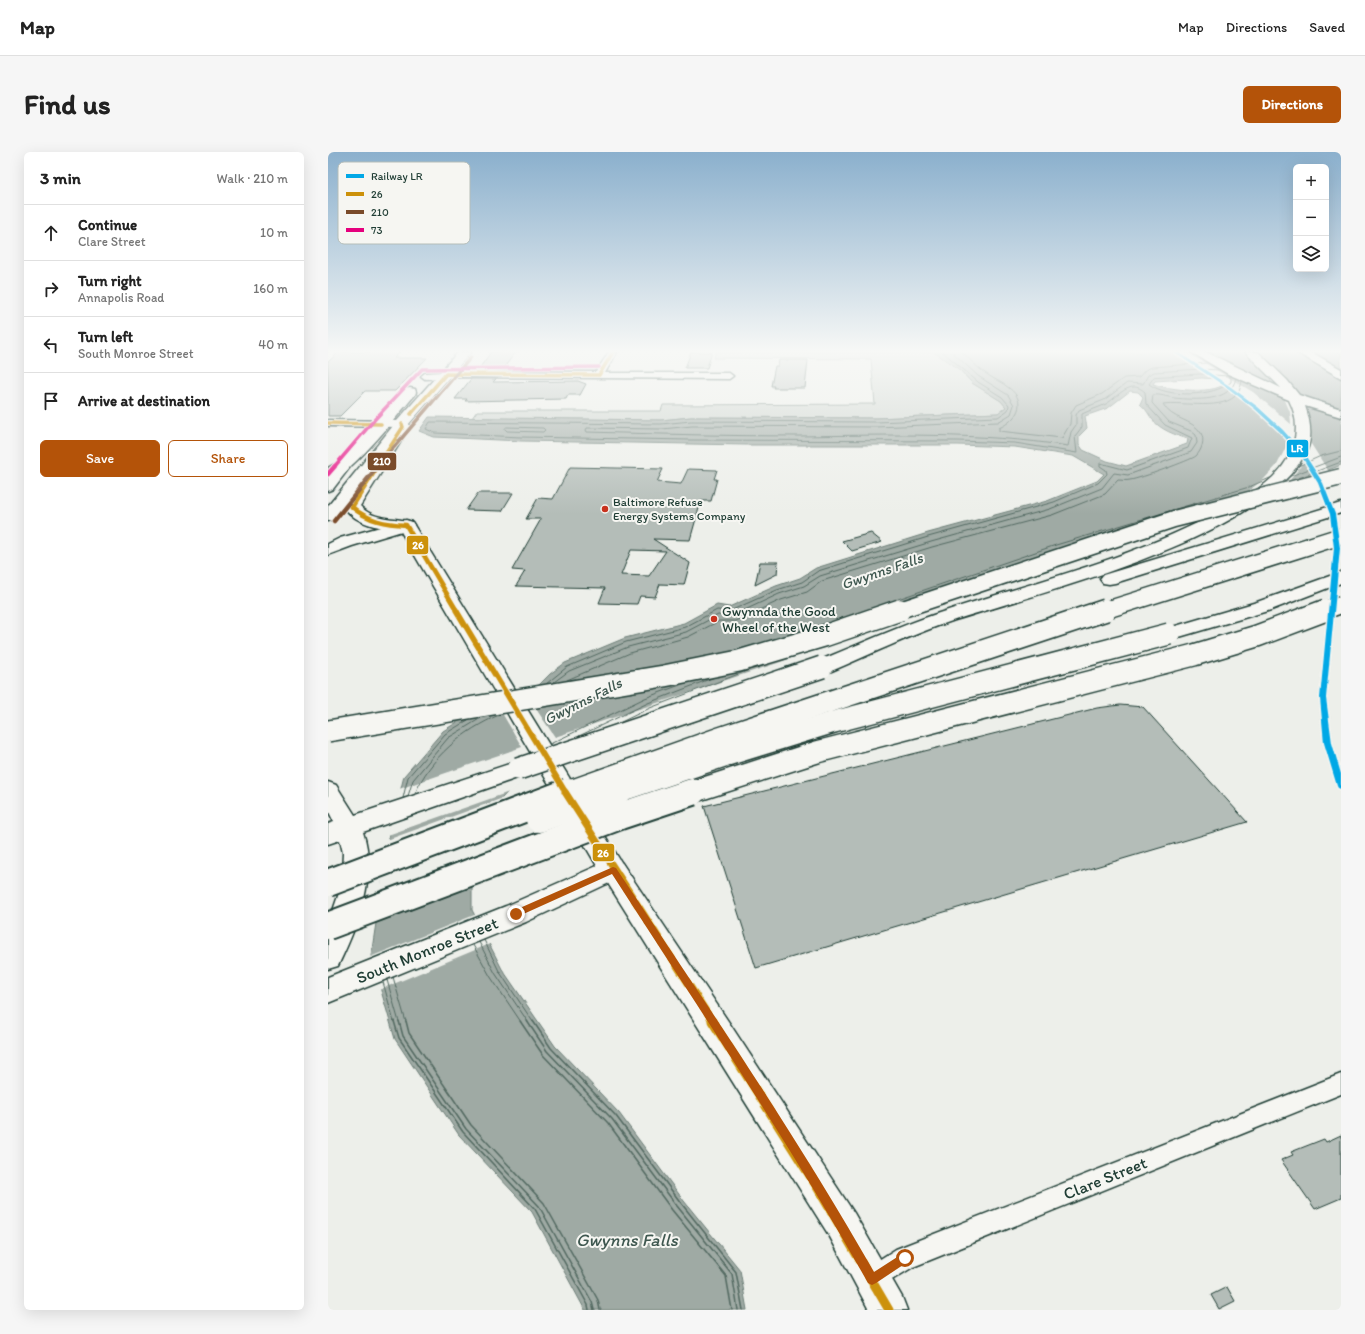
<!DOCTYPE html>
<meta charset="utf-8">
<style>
:root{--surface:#fff;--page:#f6f6f6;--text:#222;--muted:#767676;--line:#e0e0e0;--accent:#b45309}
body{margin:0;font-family:Itim,sans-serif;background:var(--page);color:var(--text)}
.controls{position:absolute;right:12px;top:12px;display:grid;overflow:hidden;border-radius:6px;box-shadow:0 4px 16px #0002}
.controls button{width:36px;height:36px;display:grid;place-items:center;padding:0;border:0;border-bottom:1px solid var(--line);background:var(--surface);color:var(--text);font:20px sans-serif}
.stop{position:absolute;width:12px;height:12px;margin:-9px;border:3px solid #b45309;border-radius:50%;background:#fff}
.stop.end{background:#b45309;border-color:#fff;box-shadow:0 1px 4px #0008}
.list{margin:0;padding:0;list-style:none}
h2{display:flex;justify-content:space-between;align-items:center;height:52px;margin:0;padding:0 16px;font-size:17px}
h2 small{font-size:13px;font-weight:400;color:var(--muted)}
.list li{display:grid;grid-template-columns:26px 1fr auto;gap:12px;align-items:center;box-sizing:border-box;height:56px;padding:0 16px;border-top:1px solid var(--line)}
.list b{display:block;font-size:15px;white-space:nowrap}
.list p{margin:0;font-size:13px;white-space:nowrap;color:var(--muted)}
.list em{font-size:13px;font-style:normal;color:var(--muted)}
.actions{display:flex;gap:8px;padding:12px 16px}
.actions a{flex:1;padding:9px 0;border:1px solid var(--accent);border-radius:6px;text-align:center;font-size:14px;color:var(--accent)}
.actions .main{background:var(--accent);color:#fff}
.icon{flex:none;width:22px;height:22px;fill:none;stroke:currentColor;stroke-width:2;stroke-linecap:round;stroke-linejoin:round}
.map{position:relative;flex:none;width:1013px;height:1158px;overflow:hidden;border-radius:6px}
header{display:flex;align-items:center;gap:24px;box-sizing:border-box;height:56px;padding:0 20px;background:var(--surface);border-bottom:1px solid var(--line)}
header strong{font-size:19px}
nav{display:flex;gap:22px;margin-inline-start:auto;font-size:14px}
.intro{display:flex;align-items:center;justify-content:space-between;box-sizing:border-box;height:96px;padding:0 24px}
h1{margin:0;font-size:28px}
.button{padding:10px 18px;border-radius:6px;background:var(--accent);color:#fff;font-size:14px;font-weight:700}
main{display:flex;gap:24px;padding:0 24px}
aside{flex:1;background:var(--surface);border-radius:6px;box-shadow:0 4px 16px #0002}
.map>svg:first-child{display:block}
.green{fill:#cbd2cc;stroke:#758880}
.water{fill:#9faaa4;stroke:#6c7e77;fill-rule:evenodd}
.pier{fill:#edefea}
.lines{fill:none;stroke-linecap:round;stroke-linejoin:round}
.shore-far1{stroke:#526961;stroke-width:1}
.shore{stroke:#526961;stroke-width:1.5}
.building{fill:#b4bdb8;stroke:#1f3d34;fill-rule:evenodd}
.minor-casing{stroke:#1f3d34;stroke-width:3}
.tertiary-casing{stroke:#1f3d34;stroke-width:3}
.secondary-casing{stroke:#1f3d34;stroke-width:3}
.primary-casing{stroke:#1f3d34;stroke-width:3}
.motorway-casing{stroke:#1f3d34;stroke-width:3}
.minor{fill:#f6f6f2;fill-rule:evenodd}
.tertiary{fill:#f6f6f2;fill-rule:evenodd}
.secondary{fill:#f6f6f2;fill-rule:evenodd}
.primary{fill:#f6f6f2;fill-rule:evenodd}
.motorway{fill:#f6f6f2;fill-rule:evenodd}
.motorway-bridge-far2-casing{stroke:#1f3d34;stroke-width:19;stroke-linecap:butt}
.motorway-bridge-far1-casing{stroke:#1f3d34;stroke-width:24;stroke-linecap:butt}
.motorway-bridge-casing{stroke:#1f3d34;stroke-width:30;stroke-linecap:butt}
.motorway-bridge-far2{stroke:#f6f6f2;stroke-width:16}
.motorway-bridge-far1{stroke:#f6f6f2;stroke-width:21}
.motorway-bridge{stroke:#f6f6f2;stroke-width:26}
.bus-1-far4-casing{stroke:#f6f6f2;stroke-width:5.5}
.bus-1-far3-casing{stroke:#f6f6f2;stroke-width:7}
.bus-1-far2-casing{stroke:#f6f6f2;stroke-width:8}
.bus-1-far1-casing{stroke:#f6f6f2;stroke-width:10}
.bus-1-casing{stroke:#f6f6f2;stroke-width:12}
.bus-2-far1-casing{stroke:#f6f6f2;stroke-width:5.5}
.bus-2-casing{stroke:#f6f6f2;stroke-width:7}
.bus-3-far1-casing{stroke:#f6f6f2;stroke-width:5.5}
.bus-3-casing{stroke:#f6f6f2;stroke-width:7}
.bus-1-far4{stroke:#cc910a;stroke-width:3.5}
.bus-1-far3{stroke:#cc910a;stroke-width:4.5}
.bus-1-far2{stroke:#cc910a;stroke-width:5.5}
.bus-1-far1{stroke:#cc910a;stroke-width:7}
.bus-1{stroke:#cc910a;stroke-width:9}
.bus-2-far1{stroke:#7a4b2a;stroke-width:3.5}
.bus-2{stroke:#7a4b2a;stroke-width:4.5}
.bus-3-far1{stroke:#e5007d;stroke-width:3.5}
.bus-3{stroke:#e5007d;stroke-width:4.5}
.rail-1-casing{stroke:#f6f6f2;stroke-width:3}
.rail-1{fill:#02a8e6;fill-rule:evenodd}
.route{fill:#b45309}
.poi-dot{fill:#c8321e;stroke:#f6f6f2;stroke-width:1.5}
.labels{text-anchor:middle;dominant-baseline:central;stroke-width:4;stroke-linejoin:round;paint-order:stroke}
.far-poi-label{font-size:12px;fill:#1f3d34;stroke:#f6f6f2;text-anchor:start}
.poi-label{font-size:14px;fill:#1f3d34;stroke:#f6f6f2;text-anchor:start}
.water-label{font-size:15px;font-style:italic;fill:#3f5850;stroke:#f6f6f2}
.near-street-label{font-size:17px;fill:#1f3d34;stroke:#f6f6f2}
.near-water-label{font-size:18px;font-style:italic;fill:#3f5850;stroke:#f6f6f2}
.key{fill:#f6f6f2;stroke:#b6beb9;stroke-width:1}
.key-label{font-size:11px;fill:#1f3d34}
.line-badge{stroke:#f6f6f2;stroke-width:1.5}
.badge-label{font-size:11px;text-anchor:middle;font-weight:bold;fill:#fff}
</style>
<header>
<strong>Map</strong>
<nav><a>Map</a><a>Directions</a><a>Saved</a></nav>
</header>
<div class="intro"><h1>Find us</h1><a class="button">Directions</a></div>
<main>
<aside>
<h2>3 min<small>Walk · 210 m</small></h2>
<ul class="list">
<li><svg class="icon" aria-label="ahead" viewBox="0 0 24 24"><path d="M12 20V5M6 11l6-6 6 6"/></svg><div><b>Continue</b><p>Clare Street</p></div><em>10 m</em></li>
<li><svg class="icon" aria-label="right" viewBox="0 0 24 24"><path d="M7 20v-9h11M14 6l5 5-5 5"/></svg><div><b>Turn right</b><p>Annapolis Road</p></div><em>160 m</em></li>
<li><svg class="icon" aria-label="left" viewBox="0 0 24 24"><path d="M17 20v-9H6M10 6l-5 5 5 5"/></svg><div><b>Turn left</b><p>South Monroe Street</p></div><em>40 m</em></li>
<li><svg class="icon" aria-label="arrive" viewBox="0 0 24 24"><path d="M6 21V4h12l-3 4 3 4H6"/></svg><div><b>Arrive at destination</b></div></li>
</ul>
<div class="actions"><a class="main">Save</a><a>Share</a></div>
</aside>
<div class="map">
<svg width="1013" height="1158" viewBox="0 0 1013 1158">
<rect width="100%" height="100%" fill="#edefea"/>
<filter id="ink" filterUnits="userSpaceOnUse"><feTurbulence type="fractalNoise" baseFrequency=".025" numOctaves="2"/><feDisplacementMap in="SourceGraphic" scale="8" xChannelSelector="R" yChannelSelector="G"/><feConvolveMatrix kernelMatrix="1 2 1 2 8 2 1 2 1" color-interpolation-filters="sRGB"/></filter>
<g filter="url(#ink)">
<polygon class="green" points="388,200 606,200 632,218 644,231 673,249 678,255 670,261 548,266 363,265 333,268 144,266 149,259 333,259 335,253 547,252 543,207 386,206"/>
<path class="water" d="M606 200H1013V313L965 332 539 473 463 506 323 559 197 621 174 646 144 719V758L174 817 227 894 291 961 356 1049 412 1118 419 1158H257L204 1060 131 983 67 887 43 804 61 685 76 624 115 579 160 551 211 533 222 522 237 511 297 486 356 471 389 453 401 455 448 434 472 426 488 416 600 381 719 349 769 329 776 322 745 304 687 295 630 293H418L193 289 106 285 91 279 101 265 333 268 363 265 548 266 670 261 678 255 673 249 644 231 632 218ZM874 226 900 228C891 245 840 237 825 232L827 229ZM802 239 810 240 815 245 812 252C819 258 819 260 824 267 832 278 848 283 860 287L859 292 798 314 779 309 755 298 751 292V284L759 276 757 264 780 256Z"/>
<g class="pier">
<polygon points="844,200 858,200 925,240 963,272 962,260 956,246 916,230 896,219 951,238 935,219 913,200 930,200 935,204 964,232 979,254 984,277 983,292 1001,320 986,326 976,310 958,333 868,367 501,487 204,551 227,585 485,499 324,561 198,622 184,639 60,683 71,637 194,595 171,556 159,549 195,536 198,540 409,503 919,340 936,327 949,313 961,289 936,264 893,232 897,229 888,228"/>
<polygon points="178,645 152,704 52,740 59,688"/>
<polygon points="149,762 164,791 51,838 42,805"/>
</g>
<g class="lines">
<g class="shore-far1">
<path d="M624 200 650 224 680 243 686 253 683 262 670 270 548 275 364 274 334 277 259 276 258 278 259 280C330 282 400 284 471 284 561 283 650 280 740 294L743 280 748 273V263L751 258 776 248 799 231 815 232 820 223 826 220 873 217 891 218"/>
<path d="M634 200C642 207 648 215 657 221 665 227 674 230 681 236 700 250 689 268 671 276V279L734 286 742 272 743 261 748 253 774 242 796 226 811 225 817 218 824 215 879 211"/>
<path d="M873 222 900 224 903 226V230C886 245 839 246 821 232L826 225Z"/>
<polygon points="179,275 215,276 217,278 215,280 179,279 177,277"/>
<polyline points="968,315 993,304 1013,299"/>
<polyline points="960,325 1013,305"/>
<polyline points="968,327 1013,310"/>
<polyline points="570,447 728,393 921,335 942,326"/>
<path d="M239 528 302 501 360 485 391 469H407L453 448 479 440 494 429 604 395 724 363 777 342 790 328C794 328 798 329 802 328 811 327 863 308 868 304 874 298 877 288 873 281 865 267 843 268 835 252 855 249 896 260 910 241 912 238 913 233 914 229"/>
<path d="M226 530 241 519 300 495 358 480 390 463 404 464 451 442 476 434 492 424 603 390 722 357 774 336 786 321 800 323 863 300 869 291 868 283 863 279 841 270 824 251 825 243C832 242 839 245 846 246 867 248 903 251 908 226"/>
<path d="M218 532 239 515 298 490 357 475 389 458 402 459 449 438 474 430 490 419 600 385 726 350 770 331 779 322 778 318 772 314V311L799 318 860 296 864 286 837 273 818 252 817 240C802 226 790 245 778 252 770 256 762 258 754 262V275L747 284 749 301 687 291 630 289 363 288 193 285 107 281 98 277 102 270 333 272 363 269 548 270 670 265 680 258 681 253 674 245 650 230 615 200"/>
<polyline points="289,572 322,556 421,518"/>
<polyline points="251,584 320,551 387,525"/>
<polyline points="222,592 317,546 352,533"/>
<path d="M87 642C101 606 136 578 171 563"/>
<polyline points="80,644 85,628 120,586 153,566"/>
<polyline points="75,646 80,625 117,582 140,568"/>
<polyline points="156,788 171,819 205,870"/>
<polyline points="151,790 167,821 200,870"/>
<polyline points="145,793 162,824 193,870"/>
<polyline points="65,825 78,870"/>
<polyline points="59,828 71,870"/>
<polyline points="55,830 66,870"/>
</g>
<g class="shore">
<polyline points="66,869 71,886 135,980 207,1057 260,1153 261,1158"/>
<polyline points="71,869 75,884 138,977 211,1054 264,1150 266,1158"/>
<polyline points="78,869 81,881 143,973 216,1051 270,1148 272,1158"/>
<polyline points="192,869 215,903 280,971 344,1058 398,1124 404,1158"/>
<polyline points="199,869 219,899 284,967 349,1054 404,1122 410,1158"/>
<polyline points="205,869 223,896 288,964 353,1051 408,1120 415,1158"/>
</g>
</g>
<g class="building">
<polygon points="11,200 72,200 66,206 99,206 67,239 37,239 12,264 0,264 0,210"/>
<polygon points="163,200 188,200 174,218 150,218"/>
<polygon points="363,200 384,200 379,216 357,216"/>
<polygon points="451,208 480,208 477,236 445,236 446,234 443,234 447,214 450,214"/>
<polygon points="143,227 168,227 165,230 250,229 258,232 252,243 240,243 238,247 137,249 139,247 127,247"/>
<path d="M242 315 335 317 329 330 353 332 360 317 389 318 386 327H389L383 349H373L362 388 325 387 362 411 356 433 332 432 327 445 312 444 309 452 271 451 277 436 188 434 197 419 184 418 213 367H198L210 346 225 347ZM303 398 338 399 321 424 293 423Z"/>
<polygon points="150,341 185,341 174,359 138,358"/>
<polygon points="543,381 554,390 524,399 514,389"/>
<polygon points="432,410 450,410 449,422 427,433"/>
<polygon points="792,553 815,555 919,670 428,816 376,654 769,556"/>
<polygon points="1013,983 1013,1046 987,1057 953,1008 965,1003 963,1000 996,987 998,990"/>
<polygon points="899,1135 907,1149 891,1157 883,1143"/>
</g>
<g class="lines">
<defs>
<g id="minor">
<polygon points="281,200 289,200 277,221 401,221 405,224 401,227 132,225 97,227 93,224 97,221 132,219 268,220"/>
<polygon points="1013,922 1013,942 585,1115 544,1140 535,1136 531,1127 535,1118 568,1097"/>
</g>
<polygon id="tertiary" points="0,268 74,269 80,272 74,275 0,274"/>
<polygon id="secondary" points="285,708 294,711 400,869 526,1061 574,1145 579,1158 541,1158 502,1085 276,725 273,718 276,711"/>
<g id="primary">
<path d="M130 200H143L81 272 82 275 32 354C46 369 66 365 84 370L298 718 294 725 198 770 0 851V825L178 754 269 714 72 378C52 376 29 373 16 355L68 275 67 272 69 269Z"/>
<path d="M82 236 87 237 88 240 87 243C68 264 26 321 0 328V316L13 308 77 237Z"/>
</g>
<g id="motorway">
<path d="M863 200H878L953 236 917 200H930L959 228 971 243 1013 257V265L977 254C982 268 985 284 979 298 938 386 713 440 624 469 582 483 542 503 501 520L494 521 487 520 484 515 487 510C528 494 569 475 611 461 701 431 796 409 881 365 903 354 927 342 945 325 967 304 975 275 961 248L900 222Z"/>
<polygon points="968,200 983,200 1013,217 1013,226"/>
<polygon points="74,268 79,269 81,272 79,275 6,367 0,369 0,354 69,269"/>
<polygon points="18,307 23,308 25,311 5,337 0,339 0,324 13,308"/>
<polygon points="1013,351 1013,361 787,431 781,432 775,431 772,427 775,423"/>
<polygon points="78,368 84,370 86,373 84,376 24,394 0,403 0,392 12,386"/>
<polygon points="1013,420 1013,431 943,458 841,488 834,486 831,482 834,478 929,450"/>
<path d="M190 609 198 611 202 617 198 623 35 680C50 725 30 772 10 814L0 817V773L11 741 14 721 15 701 12 688 0 692V672L6 670 0 658V630L8 633 27 663Z"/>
</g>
</defs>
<use href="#minor" class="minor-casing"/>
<use href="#tertiary" class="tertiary-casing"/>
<use href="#secondary" class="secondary-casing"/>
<use href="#primary" class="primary-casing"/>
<use href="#motorway" class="motorway-casing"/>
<use href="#minor" class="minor"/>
<use href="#tertiary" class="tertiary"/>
<use href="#secondary" class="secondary"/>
<use href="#primary" class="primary"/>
<use href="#motorway" class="motorway"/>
<defs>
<g id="motorway-bridge-far2">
<polyline points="569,459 846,367 1013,325"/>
<polyline points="775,459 1013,384"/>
<polyline points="996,459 1013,453"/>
</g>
<g id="motorway-bridge-far1">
<polyline points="0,579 336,524 411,509 496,484 572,458"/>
<polyline points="190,617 494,515"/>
<polyline points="237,641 392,586 778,458"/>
<polyline points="286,641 396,604 506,570 841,482"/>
<polyline points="361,641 489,600 866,503 929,484 998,458"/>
</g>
<g id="motorway-bridge">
<polyline points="211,667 289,640"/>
<polyline points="0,731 240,640"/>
<polyline points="0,774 292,664 364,640"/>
</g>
</defs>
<use href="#motorway-bridge-far2" class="motorway-bridge-far2-casing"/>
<use href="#motorway-bridge-far1" class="motorway-bridge-far1-casing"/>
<use href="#motorway-bridge" class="motorway-bridge-casing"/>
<use href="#motorway-bridge-far2" class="motorway-bridge-far2"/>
<use href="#motorway-bridge-far1" class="motorway-bridge-far1"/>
<use href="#motorway-bridge" class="motorway-bridge"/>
<defs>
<g id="bus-1-far4">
<polyline points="83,262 118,222 271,223 285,200"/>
<polyline points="0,271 53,272"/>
<polyline points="49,315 75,275 74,272"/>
</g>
<path id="bus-1-far3" d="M50 314 24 355C40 369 58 372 78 373L129 459"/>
<polyline id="bus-1-far2" points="128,458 238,641"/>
<polyline id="bus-1-far1" points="237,640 385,870"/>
<polyline id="bus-1" points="384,869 489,1035 561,1158"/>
<polyline id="bus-2-far1" points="49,315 143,205"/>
<polyline id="bus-2" points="6,369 50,314"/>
<polyline id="bus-3-far1" points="6,315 47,267 94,217 271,215"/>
<polyline id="bus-3" points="0,322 7,314"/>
</defs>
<use href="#bus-1-far4" class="bus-1-far4-casing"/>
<use href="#bus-1-far3" class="bus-1-far3-casing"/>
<use href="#bus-1-far2" class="bus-1-far2-casing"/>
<use href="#bus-1-far1" class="bus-1-far1-casing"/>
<use href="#bus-1" class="bus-1-casing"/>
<use href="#bus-2-far1" class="bus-2-far1-casing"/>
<use href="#bus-2" class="bus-2-casing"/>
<use href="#bus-3-far1" class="bus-3-far1-casing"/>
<use href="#bus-3" class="bus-3-casing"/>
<use href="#bus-1-far4" class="bus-1-far4"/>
<use href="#bus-1-far3" class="bus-1-far3"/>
<use href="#bus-1-far2" class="bus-1-far2"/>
<use href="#bus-1-far1" class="bus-1-far1"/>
<use href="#bus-1" class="bus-1"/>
<use href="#bus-2-far1" class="bus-2-far1"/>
<use href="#bus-2" class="bus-2"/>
<use href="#bus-3-far1" class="bus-3-far1"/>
<use href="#bus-3" class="bus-3"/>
<defs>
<polygon id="rail-1" points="845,200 850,200 903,235 930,255 955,278 977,303 995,331 1007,362 1012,396 998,546 1004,591 1013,622 1013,637 1010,636 1009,634 996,591 992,546 1006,396 1002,362 990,331 974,305 952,280 927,257 901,237"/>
</defs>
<use href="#rail-1" class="rail-1-casing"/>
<use href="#rail-1" class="rail-1"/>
</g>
</g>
<linearGradient id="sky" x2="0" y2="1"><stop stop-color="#8bb0cd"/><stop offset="0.55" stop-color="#f7f8f6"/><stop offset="1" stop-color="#f7f8f6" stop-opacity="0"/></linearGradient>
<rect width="1013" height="362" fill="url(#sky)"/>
<path class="route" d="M285 715 288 716C376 849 467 981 546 1120L577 1100 581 1102 582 1106 581 1109 548 1131 544 1133 540 1131C462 991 371 857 284 722L191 764 188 765 184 762 185 759Z"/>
<g class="poi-dot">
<circle cx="277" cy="357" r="4"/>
<circle cx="386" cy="467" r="4"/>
</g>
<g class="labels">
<g class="far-poi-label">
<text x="285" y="350">Baltimore Refuse<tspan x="285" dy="14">Energy Systems Company</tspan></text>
</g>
<g class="poi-label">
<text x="394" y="459">Gwynnda the Good<tspan x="394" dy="16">Wheel of the West</tspan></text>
</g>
<g class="water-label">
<text transform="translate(554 419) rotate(-19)">Gwynns Falls</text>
<text transform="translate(255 549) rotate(-27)">Gwynns Falls</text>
</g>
<g class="near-street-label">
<text transform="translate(99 798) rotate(-22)">South Monroe Street</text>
<text transform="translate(777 1026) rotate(-22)">Clare Street</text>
</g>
<g class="near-water-label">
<text x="299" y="1088">Gwynns Falls</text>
</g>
</g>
<rect x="10" y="10" width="132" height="82" rx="6" class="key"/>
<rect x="18" y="22" width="18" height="4" fill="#02a8e6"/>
<rect x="18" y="40" width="18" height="4" fill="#cc910a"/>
<rect x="18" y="58" width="18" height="4" fill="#7a4b2a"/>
<rect x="18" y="76" width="18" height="4" fill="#e5007d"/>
<g class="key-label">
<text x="43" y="28">Railway LR</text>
<text x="43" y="46">26</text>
<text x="43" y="64">210</text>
<text x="43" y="82">73</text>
</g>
<g class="line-badge">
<rect x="958" y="287" width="23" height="19" rx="4" fill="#02a8e6"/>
<rect x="39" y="300" width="30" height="19" rx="4" fill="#7a4b2a"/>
<rect x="78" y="383" width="23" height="20" rx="4" fill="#cc910a"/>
<rect x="264" y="691" width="23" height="19" rx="4" fill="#cc910a"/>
</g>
<g class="badge-label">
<text x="969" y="300">LR</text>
<text x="54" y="313">210</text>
<text x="90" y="397">26</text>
<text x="275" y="705">26</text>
</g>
</svg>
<div class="controls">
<button>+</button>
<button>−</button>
<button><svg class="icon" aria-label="layers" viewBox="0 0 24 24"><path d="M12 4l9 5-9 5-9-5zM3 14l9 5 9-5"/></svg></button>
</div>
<div class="stop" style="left:577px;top:1106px"></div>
<div class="stop end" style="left:188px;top:762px"></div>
</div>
</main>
